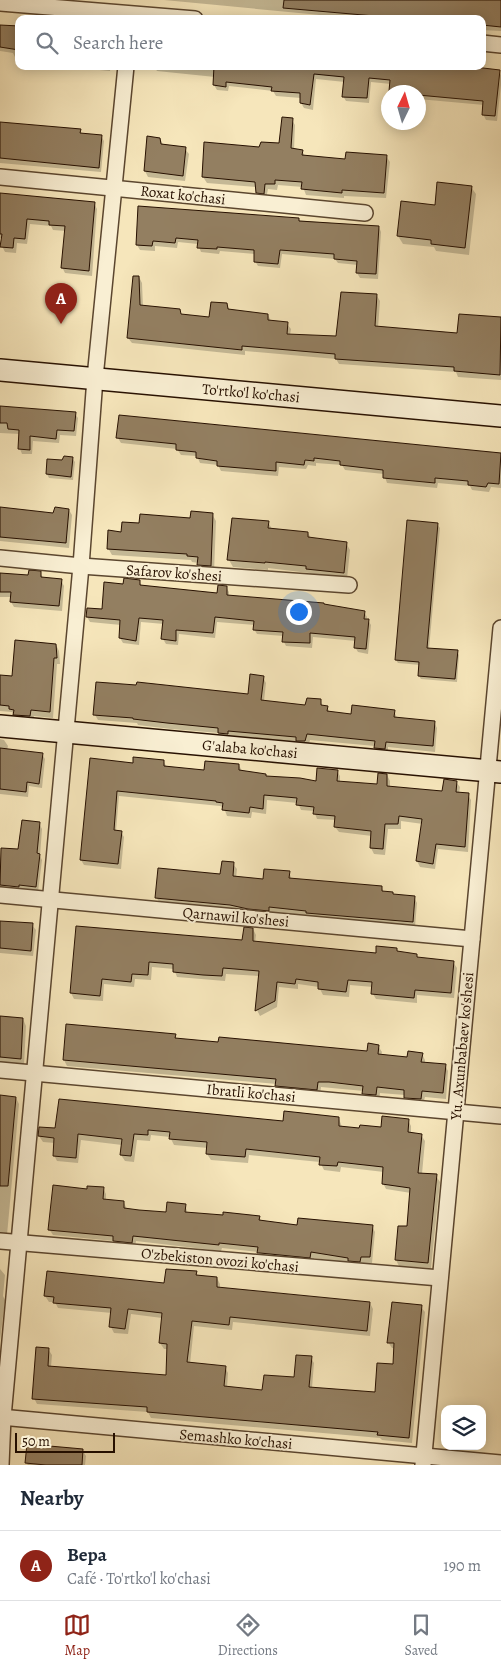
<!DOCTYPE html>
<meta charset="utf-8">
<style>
:root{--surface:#fff;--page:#f2f2f3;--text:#1f2937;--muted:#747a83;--line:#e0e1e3;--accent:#8f2418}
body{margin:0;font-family:Alegreya,serif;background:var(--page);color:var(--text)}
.controls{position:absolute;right:15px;bottom:15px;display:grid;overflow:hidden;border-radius:10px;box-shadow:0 2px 12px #0003}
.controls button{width:45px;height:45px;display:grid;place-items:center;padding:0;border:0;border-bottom:1px solid var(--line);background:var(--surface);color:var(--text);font:25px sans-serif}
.compass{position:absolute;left:381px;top:85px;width:45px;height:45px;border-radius:50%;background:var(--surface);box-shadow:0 2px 12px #0003;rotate:5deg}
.scale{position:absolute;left:15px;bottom:12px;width:100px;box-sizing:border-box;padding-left:5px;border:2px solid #271000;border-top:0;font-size:14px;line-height:18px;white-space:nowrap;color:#271000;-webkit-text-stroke:4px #f9efd3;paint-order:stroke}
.you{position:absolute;left:298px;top:611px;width:18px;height:18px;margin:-12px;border:4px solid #fff;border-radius:50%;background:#1a73e8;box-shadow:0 0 0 8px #1a73e833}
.badge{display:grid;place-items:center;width:32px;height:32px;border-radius:50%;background:var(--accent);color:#fff;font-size:16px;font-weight:700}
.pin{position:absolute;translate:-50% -41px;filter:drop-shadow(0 1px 2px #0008)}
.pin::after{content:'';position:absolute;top:26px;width:18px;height:15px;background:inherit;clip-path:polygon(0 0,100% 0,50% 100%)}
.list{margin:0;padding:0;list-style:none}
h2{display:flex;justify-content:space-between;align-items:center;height:65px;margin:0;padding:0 20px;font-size:21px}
h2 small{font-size:16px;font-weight:400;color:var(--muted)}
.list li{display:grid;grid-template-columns:32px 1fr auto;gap:15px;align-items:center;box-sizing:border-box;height:70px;padding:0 20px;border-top:1px solid var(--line)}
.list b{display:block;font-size:19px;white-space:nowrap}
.list p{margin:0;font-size:16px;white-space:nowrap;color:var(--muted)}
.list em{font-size:16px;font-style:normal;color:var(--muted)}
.icon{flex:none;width:28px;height:28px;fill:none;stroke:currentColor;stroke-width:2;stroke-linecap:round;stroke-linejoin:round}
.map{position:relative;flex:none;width:501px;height:1465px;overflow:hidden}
.search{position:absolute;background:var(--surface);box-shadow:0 2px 12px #0003;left:15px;right:15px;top:15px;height:55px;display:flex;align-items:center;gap:12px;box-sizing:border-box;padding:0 18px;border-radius:10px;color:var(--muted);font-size:19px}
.sheet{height:135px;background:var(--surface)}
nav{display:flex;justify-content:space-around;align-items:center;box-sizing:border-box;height:70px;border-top:1px solid var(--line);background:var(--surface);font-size:14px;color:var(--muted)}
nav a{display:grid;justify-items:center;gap:2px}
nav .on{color:var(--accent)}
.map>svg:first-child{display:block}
.shadow{fill:#0003}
.building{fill:#937f61;stroke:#271000}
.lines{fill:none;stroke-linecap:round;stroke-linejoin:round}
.street-casing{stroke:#5b462f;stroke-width:18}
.secondary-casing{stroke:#271000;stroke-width:24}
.street{stroke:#f9efd3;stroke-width:15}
.secondary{stroke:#f9efd3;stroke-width:21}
.labels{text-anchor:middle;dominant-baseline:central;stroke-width:4;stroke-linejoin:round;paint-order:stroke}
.street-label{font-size:15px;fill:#271000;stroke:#f9efd3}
</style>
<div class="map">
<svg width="501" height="1465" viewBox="0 0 501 1465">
<rect width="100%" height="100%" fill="#f6e6bb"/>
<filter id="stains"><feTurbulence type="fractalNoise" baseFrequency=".004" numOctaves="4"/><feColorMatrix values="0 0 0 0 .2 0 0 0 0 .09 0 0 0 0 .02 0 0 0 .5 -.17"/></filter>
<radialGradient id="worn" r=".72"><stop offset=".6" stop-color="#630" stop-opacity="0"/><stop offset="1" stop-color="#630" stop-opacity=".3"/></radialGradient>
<g class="shadow">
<polygon points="164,0 482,0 501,2 501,31 482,30 482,19 362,19"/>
<polygon points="0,25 19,27 19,60 16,59 13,53 0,51"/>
<polygon points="57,66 111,66 110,71"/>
<polygon points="154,66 444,66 499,71 501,75 501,85 497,121 486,120 483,114 484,105 418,99 418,92 391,92 391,84 371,82 369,103 346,101 343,96 345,82 316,79 313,110 304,108 301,103 301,98 276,96 273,91 229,86 228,91 217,90 214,85 215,77 157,71"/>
<polygon points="292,120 295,125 294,150 302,151 305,156 347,160 386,156 390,162 386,198 344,196 344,198 306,195 303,187 278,185 277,190 268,189 266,199 260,198 257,192 257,187 207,183 203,177 260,148 280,144"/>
<polygon points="0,123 80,130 82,134 101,136 104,141 101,172 0,163"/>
<polygon points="160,139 164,146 185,149 189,154 185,181 148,177 145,171"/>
<polygon points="471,187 476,194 469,255 436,251 434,247 403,244 398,236 436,207"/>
<polygon points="0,194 94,203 97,209 92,276 65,273 62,267 66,231 53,230 51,226 30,224 27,244 17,243 16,253 5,252 2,246 3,239 0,238"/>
<polygon points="140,207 379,227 381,232 378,279 360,278 357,273 358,265 338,263 335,259 282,254 280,268 258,266 255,261 255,254 220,251 219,254 201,252 198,244 178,242 177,248 155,246 155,251 140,250 137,245"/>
<polygon points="139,277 142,283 143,307 179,310 182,315 210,319 226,304 230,310 268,315 271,321 287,324 291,329 290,335 337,338 377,296 380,301 378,328 458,334 460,315 501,318 501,380 458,377 456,372 339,364 336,359 245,351 245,355 132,343 128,338"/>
<polygon points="0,407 75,414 78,418 76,436 60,435 59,443 33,441 32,454 22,454 20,449 20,434 0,433"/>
<polygon points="120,416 501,454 501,488 491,487 489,492 472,490 470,486 438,483 437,488 387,483 384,474 345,470 342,465 316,463 316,466 308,465 306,469 279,467 278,476 221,471 218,465 200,463 197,456 181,455 177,449 121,443 118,438"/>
<polygon points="72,458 75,462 73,480 49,478 47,474"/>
<polygon points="0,508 54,515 69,510 72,515 69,548 0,541"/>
<polygon points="212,514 216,521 214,572 202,571 199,563 192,562 191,560 112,555 108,548 140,524 191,520"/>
<polygon points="268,522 272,529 308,533 311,538 346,543 350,550 347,579 311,575 309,573 268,568 268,570 233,567 229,560"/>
<polygon points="437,524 440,528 429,649 457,652 459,655 457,682 421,679 419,676 420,665 398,663 396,660"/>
<polygon points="40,573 44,579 61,580 64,586 62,611 14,607 11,602 12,597 0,597 0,575 29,576"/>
<polygon points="139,581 142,586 219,594 226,587 229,592 229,597 364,612 367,617 366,620 368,620 371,625 368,654 358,652 355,647 356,641 313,637 312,648 286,646 284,642 284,636 257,634 254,629 255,625 217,622 215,638 179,634 178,645 166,644 163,639 164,624 141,622 139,645 123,643 120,638 121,625 90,622 87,617 103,610 125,585"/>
<polygon points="56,645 59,651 60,664 57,664 53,718 34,716 33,722 18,721 12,712 0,711 0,676 13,677"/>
<polygon points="263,677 266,683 264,701 306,707 320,701 323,706 327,707 330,713 352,715 394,711 397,718 434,722 437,728 435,752 388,747 388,754 378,753 375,746 310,740 308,747 301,746 299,742 231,736 231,740 222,739 219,733 171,729 138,725 137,723 98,720 95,715 249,696"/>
<polygon points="0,739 4,740 8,746 7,750 42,754 45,759 42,788 29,786 28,797 0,794"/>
<polygon points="91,760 134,765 163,761 167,767 205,772 239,765 242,771 266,775 267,778 317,782 337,771 340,776 340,782 378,785 387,775 390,781 390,788 444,792 456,782 460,787 459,794 468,795 471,800 468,852 438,849 435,869 420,867 417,861 423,824 401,821 401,829 388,829 385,855 374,854 371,848 372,836 339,832 335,827 336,820 317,819 314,811 301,810 298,803 267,800 266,814 252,812 251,818 227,816 224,808 220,806 119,796 116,831 121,832 124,837 121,869 84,865 81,860"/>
<polygon points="39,823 42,829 40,856 42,860 38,892 0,890 0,863 2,849 19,850"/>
<polygon points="233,864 237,869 236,878 264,881 289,872 292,880 381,887 384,892 393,896 414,897 417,903 415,927 272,912 271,916 160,903 156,897 221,875"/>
<polygon points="0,922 32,925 36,930 33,956 0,953"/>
<polygon points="77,927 244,942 253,929 256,935 255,943 377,954 396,949 398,952 416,955 419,959 453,962 457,968 454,998 417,995 417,1003 376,999 373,994 373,987 350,985 349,997 323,995 319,987 298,984 298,989 279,987 277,1007 260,1016 257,1010 260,976 226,974 225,981 177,977 174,969 152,967 151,980 135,979 134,987 104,984 103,1001 74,999 71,993"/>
<polygon points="0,1018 23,1019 26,1026 24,1065 0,1063"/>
<polygon points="175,1035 177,1040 368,1052 378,1046 382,1052 381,1056 408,1058 422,1054 425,1060 425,1063 445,1065 448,1071 446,1099 425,1097 423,1105 408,1103 405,1095 380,1093 379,1100 367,1099 364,1091 321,1087 320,1095 280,1091 277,1084 67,1066 64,1060"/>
<polygon points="0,1096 16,1098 19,1104 7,1235 0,1234"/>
<polygon points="339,1119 342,1127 361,1129 382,1128 408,1120 411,1126 411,1134 421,1135 425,1141 422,1174 436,1176 440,1182 431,1268 399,1266 396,1260 408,1227 411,1193 386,1189 383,1183 384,1172 341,1167 340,1172 324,1170 320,1162 249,1155 248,1163 211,1160 207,1154 208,1148 174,1145 170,1137 151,1135 150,1141 137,1140 134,1162 125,1161 121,1155 122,1145 81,1140 78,1163 57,1161 54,1155 55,1143 43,1142 39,1136 56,1129 284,1122"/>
<polygon points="103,1188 106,1194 106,1200 124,1203 127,1209 167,1214 185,1205 188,1214 259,1217 262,1222 299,1226 372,1226 375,1232 372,1263 363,1263 363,1267 353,1266 350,1263 314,1258 313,1263 262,1259 258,1252 222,1248 221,1251 136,1241 135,1248 117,1247 114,1241 53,1235 49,1229 88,1191"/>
<polygon points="0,1269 5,1275 3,1296 5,1300 0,1341"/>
<polygon points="196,1272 198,1276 217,1278 220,1284 220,1288 370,1303 373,1309 370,1336 233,1322 232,1330 194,1326 190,1364 225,1367 228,1373 227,1388 263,1391 295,1379 311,1358 314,1363 312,1388 376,1394 394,1366 395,1348 392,1348 388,1342 421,1307 425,1312 412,1443 382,1440 380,1438 151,1418 148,1412 37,1404 34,1398 48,1349 52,1355 51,1367 167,1376 168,1349 164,1349 160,1343 162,1318 131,1314 128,1334 114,1333 111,1327 112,1313 58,1308 55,1302 49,1302 45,1296 165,1285"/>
<polygon points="83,1451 86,1456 85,1465 28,1465 26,1463"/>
</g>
<g class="building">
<polygon points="284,0 501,0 501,27 482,25 482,19 409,19 283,8"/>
<polygon points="0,25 19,26 19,50 0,47"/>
<polygon points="214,66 466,66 500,70 495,116 482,115 483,101 418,95 418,92 389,91 390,80 369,78 367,98 342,97 344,77 314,74 310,105 300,103 300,93 271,91 272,87 226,82 226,87 213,85"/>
<polygon points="282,117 293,118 291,148 303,150 302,155 345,159 346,152 387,155 384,193 342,190 342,193 301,189 302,182 275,180 275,184 265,184 264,194 256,193 255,182 202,177 204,142 259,147 261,142 279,143"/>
<polygon points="0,122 81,129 80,133 102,135 99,168 0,158"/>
<polygon points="147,136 160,138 161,144 186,147 183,176 144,171"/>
<polygon points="437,182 472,186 465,248 431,244 431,240 397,236 401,201 435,205"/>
<polygon points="0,193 95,202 89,271 61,268 65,226 49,225 49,221 27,219 25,239 14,238 13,248 0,247 2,234 0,234"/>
<polygon points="138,206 299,218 299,221 379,226 376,274 356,273 357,261 334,259 334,254 280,250 278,264 254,262 254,250 217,247 217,249 197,248 198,240 176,238 175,243 153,241 152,246 136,245"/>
<polygon points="133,276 139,276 140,305 180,309 181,314 209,317 211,302 227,303 228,309 268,314 268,320 288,322 287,334 336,336 341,292 377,294 375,326 457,333 459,314 501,317 500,375 454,371 454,367 335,359 335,354 242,346 242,350 127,338"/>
<polygon points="0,406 76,412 74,431 57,430 56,439 30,436 30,450 18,449 19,430 8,429 7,423 0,423"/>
<polygon points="119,415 501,453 499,484 488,483 486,487 468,485 468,481 435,478 435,483 383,478 383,470 340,465 340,461 314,458 314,461 305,460 304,465 276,462 276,471 217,466 217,461 196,458 196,452 176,450 176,444 116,438"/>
<polygon points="64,456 73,457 71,477 46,474 47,459 62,460"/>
<polygon points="0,507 53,513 55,507 69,509 66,543 0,537"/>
<polygon points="191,511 213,513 211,566 197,565 198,557 187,556 187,554 107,549 108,530 121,532 122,522 139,523 140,514 190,518"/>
<polygon points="232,518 269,521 268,528 308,532 308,537 347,542 344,573 306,569 306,566 265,562 265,563 227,560"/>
<polygon points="407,520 438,523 427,648 458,650 455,679 418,676 419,662 395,660"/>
<polygon points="29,570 41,571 41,577 62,579 59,606 10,602 11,592 0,592 0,573 28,575"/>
<polygon points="124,578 140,580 140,585 217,593 218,585 227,586 227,595 324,603 324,604 365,611 364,619 369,619 366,649 354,648 355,637 310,633 310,643 282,642 283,632 253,630 254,621 215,617 213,633 176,630 176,641 161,639 163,620 139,618 136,641 119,638 120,620 86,617 87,608 102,609 104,582 123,584"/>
<polygon points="15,640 56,644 57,658 54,658 50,712 31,710 30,716 13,715 14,710 9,709 9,706 0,705 0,675 12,676"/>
<polygon points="250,674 264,676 261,700 305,705 307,698 321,699 321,705 328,706 327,711 351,714 352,705 395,710 394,717 435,721 433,746 386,742 385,749 374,748 375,741 326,736 307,734 305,741 296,741 296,737 228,731 228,734 218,733 218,728 167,723 133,719 133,718 93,715 96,682 136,685 137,682 248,694"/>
<polygon points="0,748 43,753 39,784 27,782 26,792 0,789"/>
<polygon points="133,757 164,760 164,766 204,770 205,761 239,764 239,770 266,774 266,776 300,778 316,781 317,768 338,770 337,781 377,784 378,773 387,774 387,786 442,791 444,779 457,781 456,792 469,793 465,847 436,844 433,864 416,861 422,819 399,816 398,824 385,824 383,849 370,848 371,831 334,827 335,816 313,814 314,807 296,805 297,798 264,795 263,809 250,807 249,813 222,810 223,803 216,802 216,801 117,791 114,830 122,831 118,864 80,860 90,758 133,763"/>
<polygon points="22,820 40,822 37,853 40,854 36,887 19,885 19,887 0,885 1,848 18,849"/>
<polygon points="222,861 234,862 233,876 263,879 264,869 290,871 289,878 382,886 382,891 393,892 393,894 415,896 413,922 306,913 306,911 269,907 269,911 248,909 230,905 155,898 158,868 220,874"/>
<polygon points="0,921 33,923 31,951 0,948"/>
<polygon points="76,926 242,940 244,927 253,928 253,941 376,953 376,946 397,948 397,951 417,954 417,957 454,961 451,993 415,990 414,998 371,994 372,982 348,980 346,992 318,989 318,982 296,979 295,984 277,982 275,1001 255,1011 259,971 223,968 222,976 203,975 173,972 173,964 149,962 148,975 132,974 131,982 102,979 100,996 70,993"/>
<polygon points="0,1016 23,1018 21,1059 0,1057"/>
<polygon points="66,1024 176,1034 175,1038 218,1042 219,1037 367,1051 368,1043 379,1045 378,1054 407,1057 408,1051 423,1053 421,1062 446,1064 443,1093 422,1091 421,1099 404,1098 404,1090 377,1087 376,1095 362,1094 363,1086 329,1082 318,1082 317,1090 275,1086 276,1079 63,1060"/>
<polygon points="0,1095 16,1097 8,1186 0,1186"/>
<polygon points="59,1099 283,1121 284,1111 339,1117 339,1126 359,1128 360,1125 381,1127 382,1116 409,1119 408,1132 422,1134 418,1173 437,1174 428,1263 395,1260 398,1226 407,1226 410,1188 382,1184 383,1167 338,1162 337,1166 319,1165 320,1157 246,1149 245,1157 206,1154 207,1142 169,1139 170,1132 148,1130 148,1135 134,1134 131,1156 120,1155 122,1139 78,1134 76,1158 53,1156 54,1138 38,1136 39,1127 55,1128"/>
<polygon points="53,1185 87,1189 87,1186 104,1187 103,1199 124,1201 124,1208 139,1210 166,1212 167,1202 186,1204 185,1212 223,1215 223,1212 260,1216 259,1220 297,1225 298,1218 373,1225 370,1257 361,1257 360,1262 348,1261 348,1258 311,1252 310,1258 260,1253 257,1253 258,1247 219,1243 219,1245 133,1236 132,1243 113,1241 113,1236 48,1230"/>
<polygon points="166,1269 197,1271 196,1275 217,1277 217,1287 370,1302 367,1331 230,1317 229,1325 192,1321 187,1362 226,1366 224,1386 262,1390 264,1375 294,1377 296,1355 312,1356 309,1387 375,1392 377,1363 393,1364 394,1343 387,1343 392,1302 422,1305 409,1438 377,1435 378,1432 147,1412 147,1407 32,1399 36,1347 49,1348 48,1366 166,1375 167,1344 159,1343 162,1313 128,1309 125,1329 109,1327 111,1308 53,1303 54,1297 44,1296 47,1271 164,1283"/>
<polygon points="27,1444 83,1449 82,1465 46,1465 25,1463"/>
</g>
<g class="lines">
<defs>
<g id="street">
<polyline points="0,3 195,19"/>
<polyline points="482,43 501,45"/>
<polyline points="0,177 365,213"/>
<polyline points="0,558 81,566 349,585"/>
<polyline points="0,895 472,939"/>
<polyline points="0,1070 501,1116"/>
<polyline points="0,1241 440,1278"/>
<polyline points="0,1417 501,1463"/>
<polyline points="1,1465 3,1417 81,566 95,378 126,66"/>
<polyline points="423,1465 501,628"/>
</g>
<g id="secondary">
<polyline points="0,370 501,416"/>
<polyline points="0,726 501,772"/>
</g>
</defs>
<use href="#street" class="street-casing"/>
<use href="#secondary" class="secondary-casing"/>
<use href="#street" class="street"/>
<use href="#secondary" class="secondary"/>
</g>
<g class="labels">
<g class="street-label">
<text transform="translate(183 195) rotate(6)">Roxat ko'chasi</text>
<text transform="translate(251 393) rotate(5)">To'rtko'l ko'chasi</text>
<text transform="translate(174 573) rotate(4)">Safarov ko'shesi</text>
<text transform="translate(250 749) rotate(5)">G'alaba ko'chasi</text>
<text transform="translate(236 917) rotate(5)">Qarnawil ko'shesi</text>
<text transform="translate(462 1046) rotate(-85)">Yu. Axunbabaev ko'shesi</text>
<text transform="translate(251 1093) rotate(5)">Ibratli ko'chasi</text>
<text transform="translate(220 1260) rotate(5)">O'zbekiston ovozi ko'chasi</text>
<text transform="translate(236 1439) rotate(5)">Semashko ko'chasi</text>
</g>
</g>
<rect width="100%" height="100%" filter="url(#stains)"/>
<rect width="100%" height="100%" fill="url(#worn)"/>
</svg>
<div class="controls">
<button><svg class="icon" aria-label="layers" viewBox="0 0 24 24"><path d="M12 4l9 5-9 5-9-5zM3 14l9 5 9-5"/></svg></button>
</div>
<svg class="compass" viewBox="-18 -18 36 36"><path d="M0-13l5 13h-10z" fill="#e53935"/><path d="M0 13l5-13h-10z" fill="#747a83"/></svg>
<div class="scale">50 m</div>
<div class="you"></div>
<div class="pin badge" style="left:61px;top:324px">A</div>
<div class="search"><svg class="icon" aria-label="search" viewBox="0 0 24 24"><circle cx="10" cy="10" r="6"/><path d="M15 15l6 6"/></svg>Search here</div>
</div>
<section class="sheet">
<h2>Nearby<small></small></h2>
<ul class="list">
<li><span class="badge">A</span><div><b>Вера</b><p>Café · To'rtko'l ko'chasi</p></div><em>190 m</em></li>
</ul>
</section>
<nav>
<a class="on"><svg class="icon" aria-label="map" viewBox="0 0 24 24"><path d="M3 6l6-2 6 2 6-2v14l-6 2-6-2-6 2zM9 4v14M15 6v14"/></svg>Map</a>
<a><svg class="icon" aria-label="directions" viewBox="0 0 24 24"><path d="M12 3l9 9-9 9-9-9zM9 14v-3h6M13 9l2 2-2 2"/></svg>Directions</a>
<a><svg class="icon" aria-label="saved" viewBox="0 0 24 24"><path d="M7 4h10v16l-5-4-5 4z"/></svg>Saved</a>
</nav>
